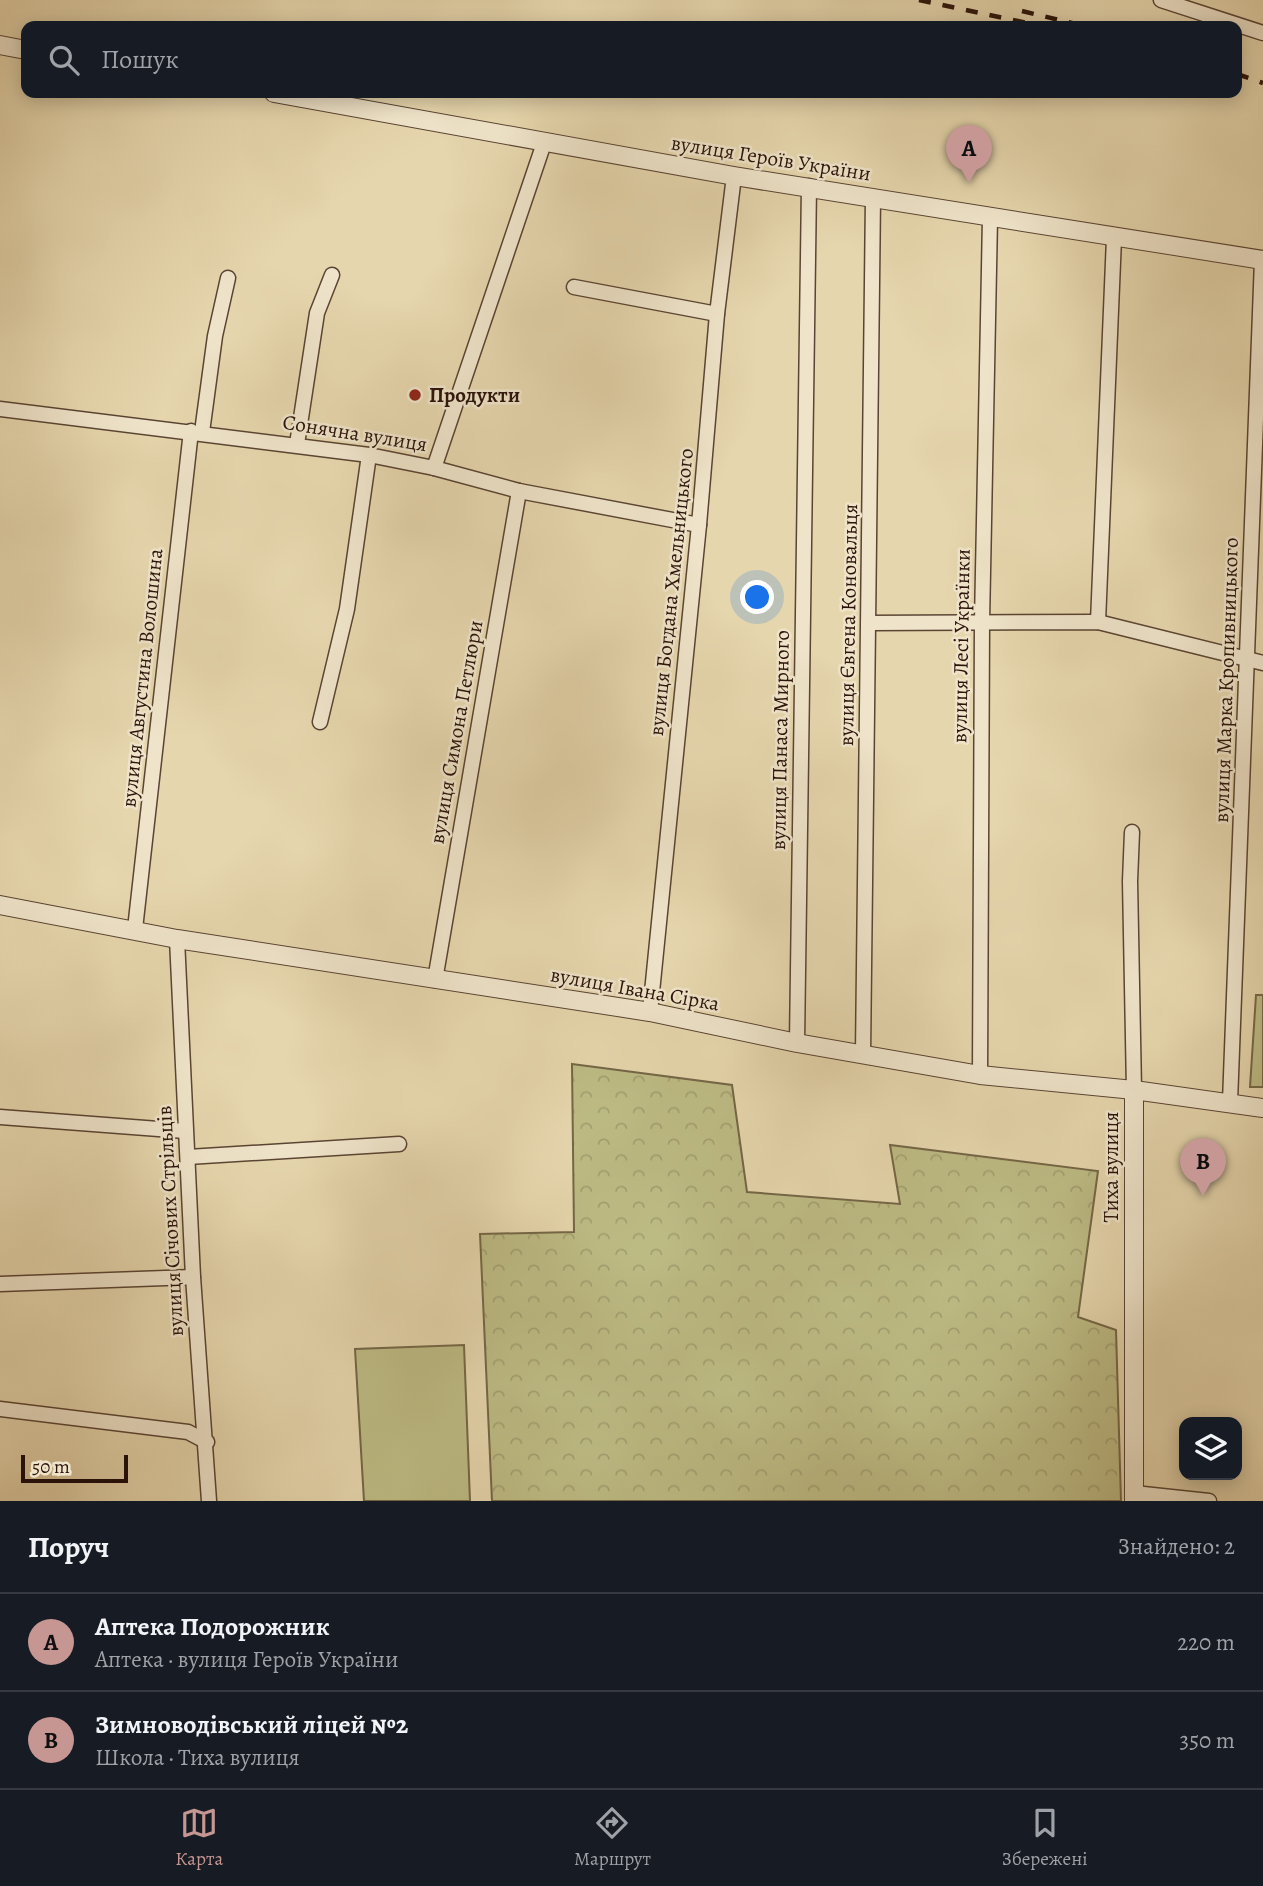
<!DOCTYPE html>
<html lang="uk">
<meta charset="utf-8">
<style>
:root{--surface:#171b24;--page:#242831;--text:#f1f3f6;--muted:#9ea1a6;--line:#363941;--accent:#c59692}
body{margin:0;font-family:Alegreya,serif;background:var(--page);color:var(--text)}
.controls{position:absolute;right:21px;bottom:21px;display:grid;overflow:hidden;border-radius:14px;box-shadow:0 4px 18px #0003}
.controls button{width:63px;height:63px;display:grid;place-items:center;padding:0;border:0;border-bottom:2px solid var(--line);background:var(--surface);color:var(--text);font:35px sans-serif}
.scale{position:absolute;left:21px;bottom:18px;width:107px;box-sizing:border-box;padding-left:7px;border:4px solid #2b130a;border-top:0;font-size:19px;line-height:24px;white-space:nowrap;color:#2b130a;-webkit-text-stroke:5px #efe4ca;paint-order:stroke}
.you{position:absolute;left:758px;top:598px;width:24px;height:24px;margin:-18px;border:5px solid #fff;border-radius:50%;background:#1a73e8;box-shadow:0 0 0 10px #1a73e833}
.badge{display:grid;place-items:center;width:46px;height:46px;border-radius:50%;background:var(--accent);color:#111;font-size:23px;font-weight:700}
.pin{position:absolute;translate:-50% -58px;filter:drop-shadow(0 2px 4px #0008)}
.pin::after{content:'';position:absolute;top:37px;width:24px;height:21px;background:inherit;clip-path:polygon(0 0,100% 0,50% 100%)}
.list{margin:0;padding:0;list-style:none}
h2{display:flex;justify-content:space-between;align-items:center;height:91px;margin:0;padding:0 28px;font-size:30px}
h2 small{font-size:23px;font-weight:400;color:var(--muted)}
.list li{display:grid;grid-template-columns:46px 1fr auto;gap:21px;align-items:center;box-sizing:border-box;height:98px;padding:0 28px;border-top:2px solid var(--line)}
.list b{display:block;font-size:26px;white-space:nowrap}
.list p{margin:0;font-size:23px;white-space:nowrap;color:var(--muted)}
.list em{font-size:23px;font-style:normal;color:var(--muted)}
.icon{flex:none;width:38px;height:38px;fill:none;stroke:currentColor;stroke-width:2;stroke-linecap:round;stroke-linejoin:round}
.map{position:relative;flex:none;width:1263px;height:1501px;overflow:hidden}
.search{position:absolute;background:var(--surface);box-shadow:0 4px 18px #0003;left:21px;right:21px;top:21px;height:77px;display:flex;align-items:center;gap:18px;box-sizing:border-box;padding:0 24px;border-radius:14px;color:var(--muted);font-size:26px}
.sheet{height:287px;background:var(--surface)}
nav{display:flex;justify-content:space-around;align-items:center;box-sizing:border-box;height:98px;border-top:2px solid var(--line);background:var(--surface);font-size:19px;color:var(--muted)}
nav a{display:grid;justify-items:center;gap:4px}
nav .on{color:var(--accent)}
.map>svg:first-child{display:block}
.forest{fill:url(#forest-crowns);stroke:#746747;stroke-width:2}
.pitch{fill:#bdbb84;stroke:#746747;stroke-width:2}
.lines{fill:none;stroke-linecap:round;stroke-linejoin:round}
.minor-casing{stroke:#5a4433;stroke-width:17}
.tertiary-casing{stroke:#5a4433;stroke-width:20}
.minor{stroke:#efe4ca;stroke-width:14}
.tertiary{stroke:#efe4ca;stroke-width:18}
.rail{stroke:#2b130a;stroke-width:4.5;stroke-dasharray:12 12;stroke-linecap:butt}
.poi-dot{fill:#8f2418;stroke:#efe4ca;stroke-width:2.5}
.labels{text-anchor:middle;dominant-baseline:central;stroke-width:5;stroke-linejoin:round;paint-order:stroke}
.street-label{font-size:21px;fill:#2b130a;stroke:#efe4ca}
.poi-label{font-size:21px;font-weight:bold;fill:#2b130a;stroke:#efe4ca;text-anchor:start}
</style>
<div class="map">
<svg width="1263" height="1501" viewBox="0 0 1263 1501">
<defs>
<pattern id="forest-crowns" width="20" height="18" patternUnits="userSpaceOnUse" patternTransform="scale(1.75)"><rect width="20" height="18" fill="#bdbb84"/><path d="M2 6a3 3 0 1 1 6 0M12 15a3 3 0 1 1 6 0" fill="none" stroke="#a3a071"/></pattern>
</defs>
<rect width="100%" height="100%" fill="#e6d6ad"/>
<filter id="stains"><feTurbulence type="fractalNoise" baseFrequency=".00286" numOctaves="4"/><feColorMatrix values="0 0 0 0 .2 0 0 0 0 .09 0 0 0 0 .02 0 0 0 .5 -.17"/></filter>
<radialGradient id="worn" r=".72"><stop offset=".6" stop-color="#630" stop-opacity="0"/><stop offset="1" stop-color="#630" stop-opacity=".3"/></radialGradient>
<polygon class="forest" points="572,1064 732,1085 747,1192 900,1204 890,1145 1098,1171 1078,1317 1116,1330 1121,1501 492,1501 480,1234 574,1232"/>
<g class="pitch">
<polygon points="1256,995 1263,995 1263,1087 1250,1087"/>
<polygon points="464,1345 470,1501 364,1501 355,1349"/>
</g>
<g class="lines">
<defs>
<g id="minor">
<polyline points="1161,0 1263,33"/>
<polyline points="574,287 717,314"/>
<polyline points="0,409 369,455 434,468 519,491 699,525"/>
<polyline points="202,432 215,336 228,278"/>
<polyline points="297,444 317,313 332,275"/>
<polyline points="434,468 544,143"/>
<polyline points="1098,622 1114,238"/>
<polyline points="869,623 1098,622 1263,663"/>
<polyline points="320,722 347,609 369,455"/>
<polyline points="1132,832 1130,881 1134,1090"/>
<polyline points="135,929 191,431"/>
<polyline points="177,939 193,1277 209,1501"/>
<polyline points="435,980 519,491"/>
<polyline points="650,1012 699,525 717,314 734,176"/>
<polyline points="797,1043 809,186"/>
<polyline points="863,1054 873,197"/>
<polyline points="980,1075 982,622 990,218"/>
<polyline points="1230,1102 1262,260"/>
<polyline points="0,1117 185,1131"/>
<polyline points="188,1157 399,1144"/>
<polyline points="0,1284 193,1277"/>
<polyline points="0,1409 188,1432 207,1442"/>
<polyline points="1134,1493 1209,1501"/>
</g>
<g id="tertiary">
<polyline points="0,45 26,50"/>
<polyline points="274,93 734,176 1263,260"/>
<polyline points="0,905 177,939 650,1012 797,1043 980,1075 1134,1090 1263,1108"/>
<polyline points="1134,1090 1134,1501"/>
</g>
</defs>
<use href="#minor" class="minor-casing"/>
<use href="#tertiary" class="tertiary-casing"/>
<use href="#minor" class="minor"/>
<use href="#tertiary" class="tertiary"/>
<g class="rail">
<polyline points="919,0 1041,26"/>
<polyline points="1022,11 1084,26"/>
<polyline points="1237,74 1263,83"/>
</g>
</g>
<circle class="poi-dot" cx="415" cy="395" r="7"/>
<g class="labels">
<g class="street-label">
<text transform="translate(771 158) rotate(9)">вулиця Героїв України</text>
<text transform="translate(355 433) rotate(9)">Сонячна вулиця</text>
<text transform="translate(671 592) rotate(-84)">вулиця Богдана Хмельницького</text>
<text transform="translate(848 625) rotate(-89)">вулиця Євгена Коновальця</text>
<text transform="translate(961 646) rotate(-89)">вулиця Лесі Українки</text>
<text transform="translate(142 678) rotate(-84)">вулиця Августина Волошина</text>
<text transform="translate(1226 680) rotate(-88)">вулиця Марка Кропивницького</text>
<text transform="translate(456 732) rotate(-80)">вулиця Симона Петлюри</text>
<text transform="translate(780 740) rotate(-89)">вулиця Панаса Мирного</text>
<text transform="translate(635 989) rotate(10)">вулиця Івана Сірка</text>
<text transform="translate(1111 1167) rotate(-90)">Тиха вулиця</text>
<text transform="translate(170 1221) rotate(-93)">вулиця Січових Стрільців</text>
</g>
<g class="poi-label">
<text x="429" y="395">Продукти</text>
</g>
</g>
<rect width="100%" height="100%" filter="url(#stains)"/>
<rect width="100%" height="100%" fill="url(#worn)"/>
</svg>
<div class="controls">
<button><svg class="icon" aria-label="layers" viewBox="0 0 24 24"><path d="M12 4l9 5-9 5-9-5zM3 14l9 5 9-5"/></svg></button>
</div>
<div class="scale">50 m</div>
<div class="you"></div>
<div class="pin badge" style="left:969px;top:183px">A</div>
<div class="pin badge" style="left:1203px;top:1196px">B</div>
<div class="search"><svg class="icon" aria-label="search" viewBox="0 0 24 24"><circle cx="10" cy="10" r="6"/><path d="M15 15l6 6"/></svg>Пошук</div>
</div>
<section class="sheet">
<h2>Поруч<small>Знайдено: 2</small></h2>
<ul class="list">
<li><span class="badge">A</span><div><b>Аптека Подорожник</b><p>Аптека · вулиця Героїв України</p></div><em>220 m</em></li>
<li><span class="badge">B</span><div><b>Зимноводівський ліцей №2</b><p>Школа · Тиха вулиця</p></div><em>350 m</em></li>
</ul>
</section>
<nav>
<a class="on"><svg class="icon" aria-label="map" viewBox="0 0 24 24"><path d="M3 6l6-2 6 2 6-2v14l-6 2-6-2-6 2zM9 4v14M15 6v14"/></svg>Карта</a>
<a><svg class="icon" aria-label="directions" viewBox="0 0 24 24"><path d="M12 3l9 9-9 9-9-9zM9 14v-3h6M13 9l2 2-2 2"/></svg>Маршрут</a>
<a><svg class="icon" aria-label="saved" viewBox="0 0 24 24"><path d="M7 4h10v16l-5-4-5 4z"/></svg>Збережені</a>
</nav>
